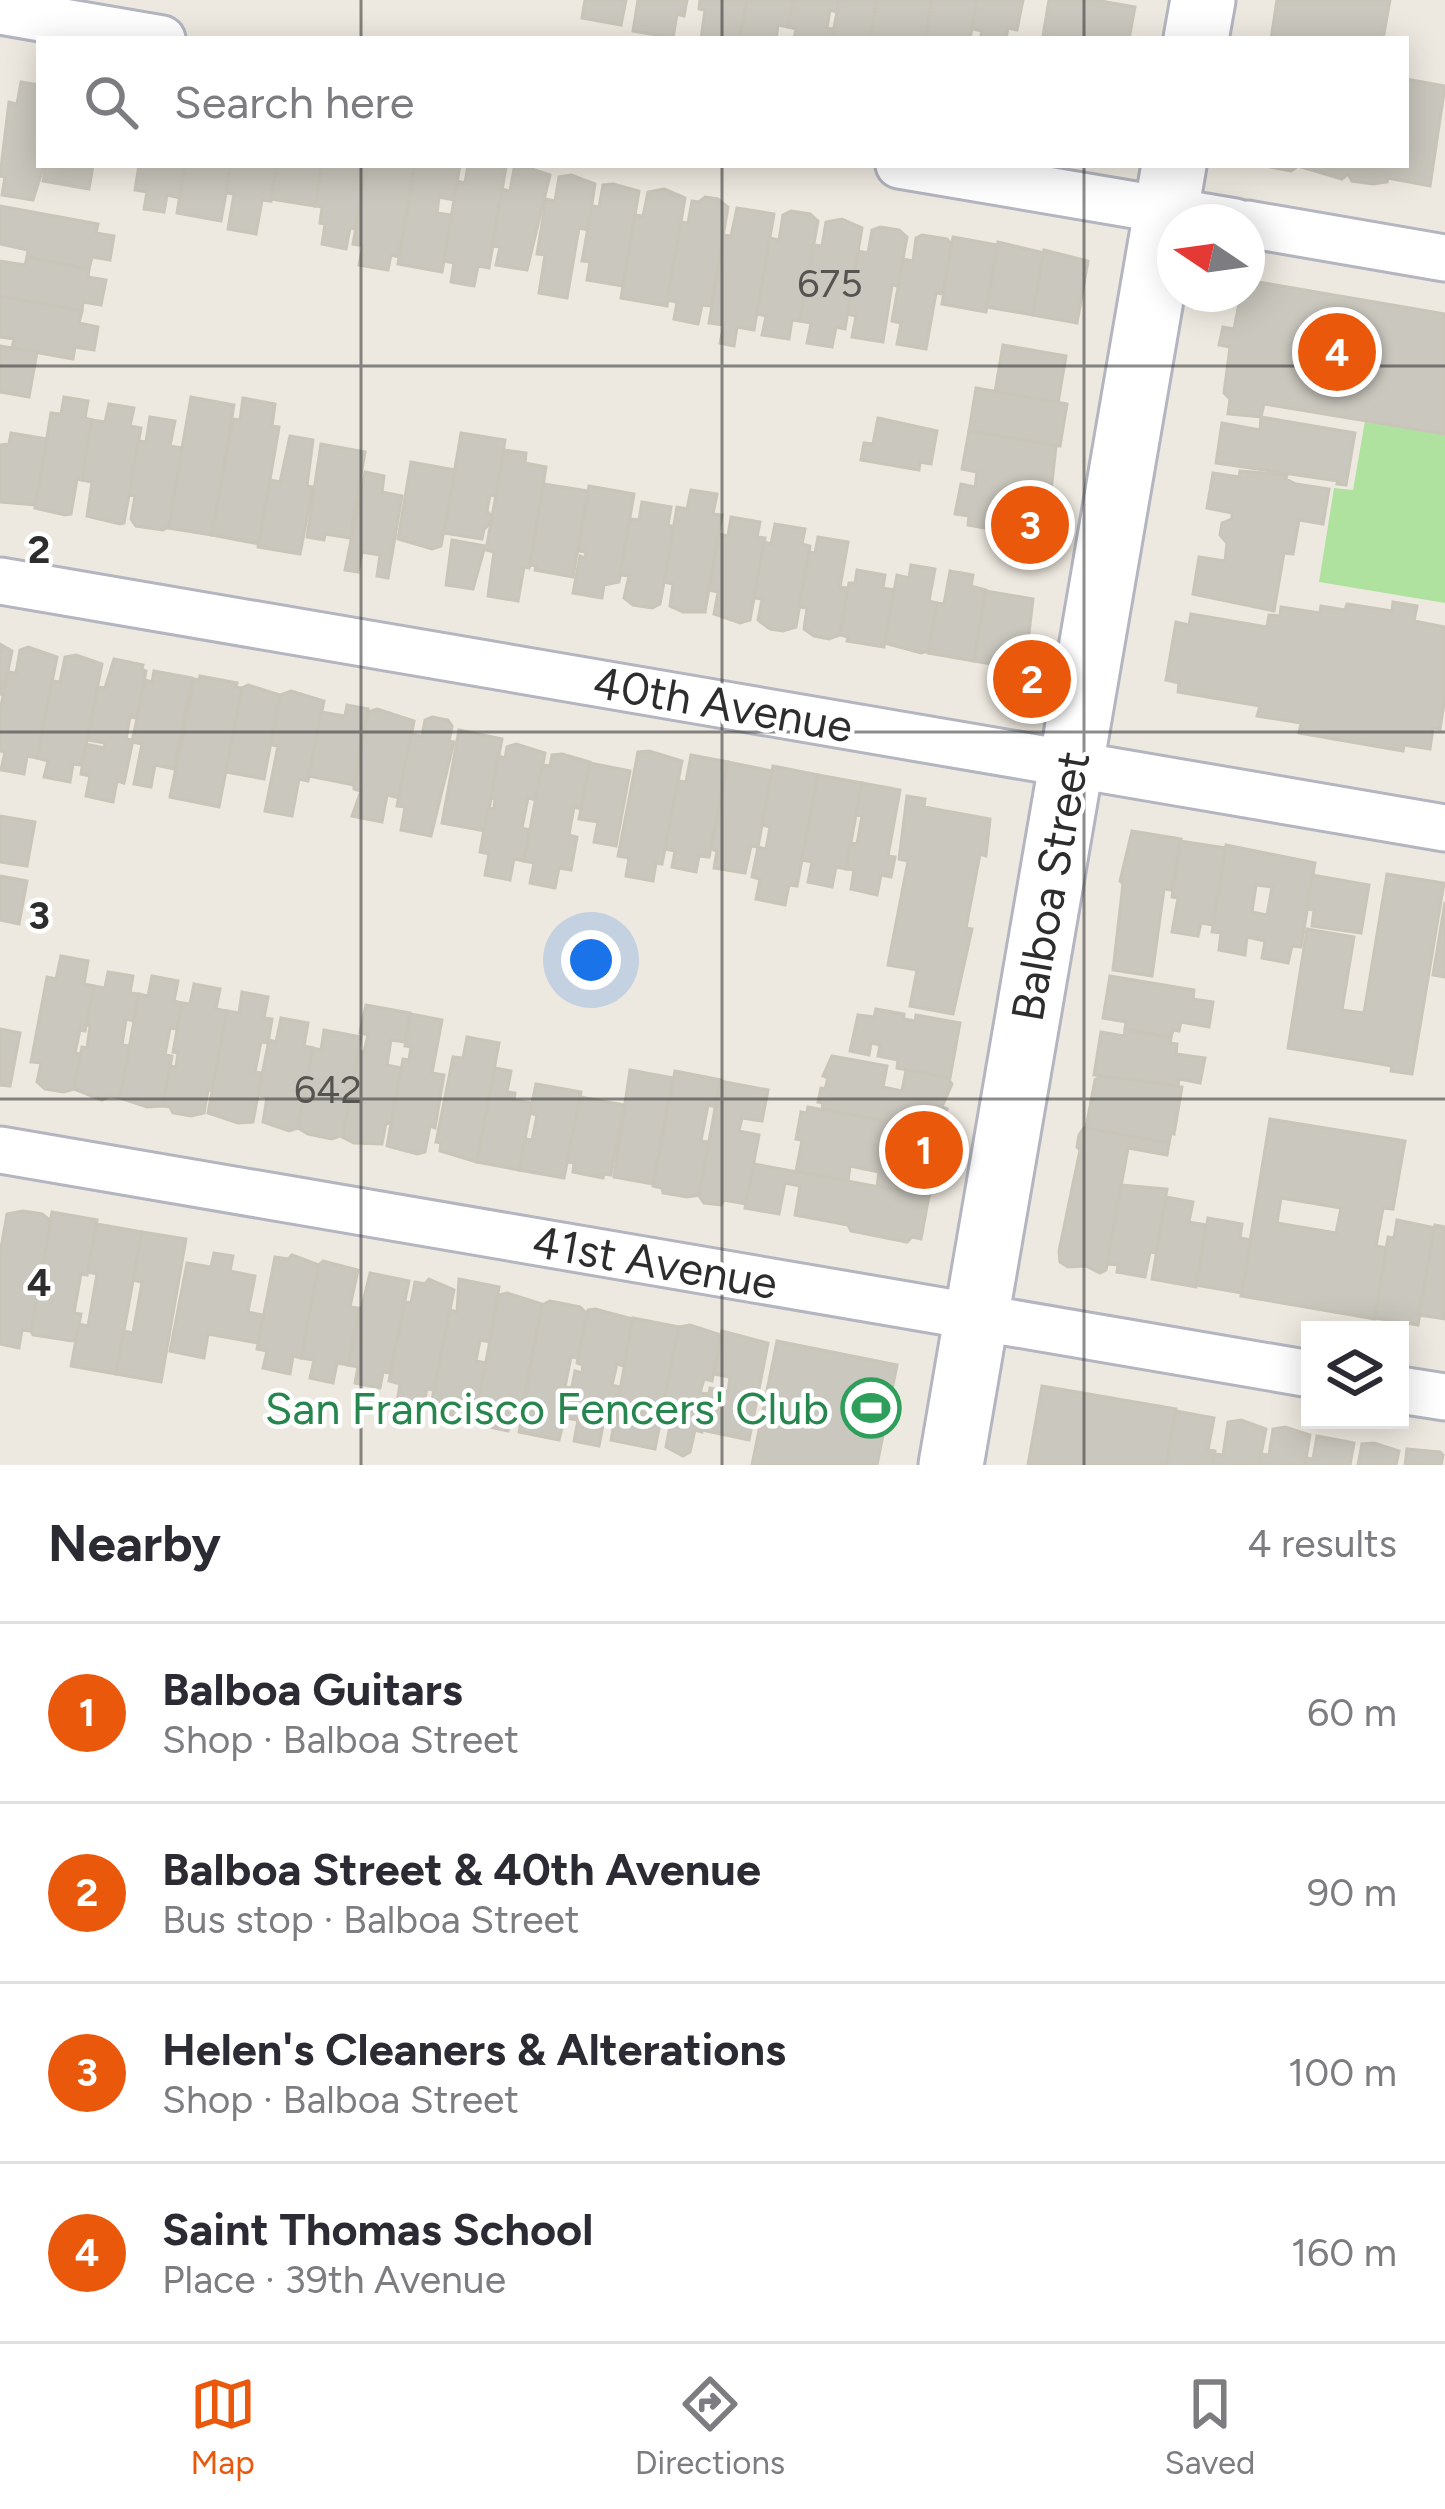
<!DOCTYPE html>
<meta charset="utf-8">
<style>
:root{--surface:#fff;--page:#f7f7f7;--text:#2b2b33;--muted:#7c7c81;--line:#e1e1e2;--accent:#ea580c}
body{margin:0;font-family:Figtree,sans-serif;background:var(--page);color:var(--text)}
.controls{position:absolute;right:36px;bottom:36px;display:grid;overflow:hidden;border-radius:0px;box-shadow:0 6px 30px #0003}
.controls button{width:108px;height:108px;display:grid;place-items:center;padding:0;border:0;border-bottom:3px solid var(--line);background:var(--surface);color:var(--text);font:60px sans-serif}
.compass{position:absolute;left:1157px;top:204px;width:108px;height:108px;border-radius:50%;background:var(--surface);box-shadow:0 6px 30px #0003;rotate:283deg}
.you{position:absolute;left:591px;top:960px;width:42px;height:42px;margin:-30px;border:9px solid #fff;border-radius:50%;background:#1a73e8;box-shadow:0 0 0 18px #1a73e833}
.badge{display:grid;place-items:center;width:78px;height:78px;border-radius:50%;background:var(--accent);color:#fff;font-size:39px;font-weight:700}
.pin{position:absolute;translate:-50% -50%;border:6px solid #fff;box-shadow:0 3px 12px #0006}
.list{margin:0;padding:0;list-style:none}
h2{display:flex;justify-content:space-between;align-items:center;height:156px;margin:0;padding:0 48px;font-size:51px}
h2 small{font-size:39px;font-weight:400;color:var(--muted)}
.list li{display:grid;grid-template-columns:78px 1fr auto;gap:36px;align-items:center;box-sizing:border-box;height:180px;padding:0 48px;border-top:3px solid var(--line)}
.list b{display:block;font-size:45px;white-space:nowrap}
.list p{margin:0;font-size:39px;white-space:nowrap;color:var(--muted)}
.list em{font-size:39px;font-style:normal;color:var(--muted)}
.icon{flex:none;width:66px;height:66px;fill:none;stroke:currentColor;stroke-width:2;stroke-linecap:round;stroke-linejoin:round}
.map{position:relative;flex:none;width:1445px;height:1465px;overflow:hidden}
.search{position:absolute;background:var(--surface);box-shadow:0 6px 30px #0003;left:36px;right:36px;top:36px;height:132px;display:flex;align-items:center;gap:30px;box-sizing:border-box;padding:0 42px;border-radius:0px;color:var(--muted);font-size:45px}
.sheet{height:876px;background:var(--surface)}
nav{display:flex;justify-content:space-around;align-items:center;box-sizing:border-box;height:168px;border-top:3px solid var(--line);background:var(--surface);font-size:33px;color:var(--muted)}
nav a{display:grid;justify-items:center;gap:6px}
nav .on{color:var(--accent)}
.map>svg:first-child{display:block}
.green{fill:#b0e29f}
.building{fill:#cac7be;stroke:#c9c5b9;stroke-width:3;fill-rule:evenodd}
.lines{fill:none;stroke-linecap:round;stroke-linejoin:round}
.street-casing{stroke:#b3b5c0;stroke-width:51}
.secondary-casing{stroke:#b3b5c0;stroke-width:69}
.street{stroke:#fff;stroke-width:45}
.secondary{stroke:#fff;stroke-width:63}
.grid{fill:none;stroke:#2d2d2d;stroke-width:3;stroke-opacity:0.55}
.labels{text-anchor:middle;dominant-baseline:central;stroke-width:9;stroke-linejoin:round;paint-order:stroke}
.number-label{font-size:39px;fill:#545451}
.street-label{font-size:45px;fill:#2d2d2d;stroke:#fff}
.leisure-label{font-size:45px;fill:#27864d;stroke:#fff;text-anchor:end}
.grid-label{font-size:39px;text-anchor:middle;font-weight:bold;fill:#2d2d2d;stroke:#fff;stroke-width:9;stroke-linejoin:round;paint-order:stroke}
</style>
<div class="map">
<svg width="1445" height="1465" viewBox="0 0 1445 1465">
<rect width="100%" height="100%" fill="#eee9e0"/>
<polygon class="green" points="1365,421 1445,434 1445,603 1319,582 1334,488 1353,490"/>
<g class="building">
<polygon points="585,0 626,0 621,25 582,18"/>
<polygon points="638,0 687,0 684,16 677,14 673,38 633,31"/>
<polygon points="700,0 747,0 740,39 701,39 705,10 699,9"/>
<polygon points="747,0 793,0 788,27 778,25 776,39 740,38"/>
<polygon points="793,0 839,0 837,12 830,10 827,28 833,29 832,39 794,39 796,29 788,27"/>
<polygon points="839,0 877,0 870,39 832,39"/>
<polygon points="877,0 932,0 925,39 870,39"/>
<polygon points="932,0 977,0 970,39 925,39"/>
<polygon points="977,0 1023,0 1017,30 1008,28 1006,39 980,39 982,31 972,29"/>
<polygon points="1049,0 1095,0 1135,7 1129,39 1043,36"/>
<polygon points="1277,0 1390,0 1383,39 1271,39"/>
<polygon points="1406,79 1445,86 1430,186 1388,178 1387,182 1373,184 1352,181 1348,174 1342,179 1298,166 1291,171 1270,167 1269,165 1406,165"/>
<polygon points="21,82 39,85 39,165 44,165 33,200 2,195 5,177 0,176 9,102 17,104"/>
<polygon points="46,165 93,165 89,189 43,181"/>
<polygon points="139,165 185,165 180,198 167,195 164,212 144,209 147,192 135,190"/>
<polygon points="185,165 231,165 221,221 177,213"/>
<polygon points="231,165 277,165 271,201 262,200 256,234 228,229 234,194 226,193"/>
<polygon points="277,165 322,165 315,206 271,199"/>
<polygon points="322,165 367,165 356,229 350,228 346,249 322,244 325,224 320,223 322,207 315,206"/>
<polygon points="367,165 415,165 399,257 391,255 388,270 359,265 363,246 353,244"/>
<polygon points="415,165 460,165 454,200 439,197 437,213 452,215 442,272 398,264"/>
<polygon points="468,165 506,167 489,268 478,266 474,286 451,282 454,263 444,261 457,181 465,183"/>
<polygon points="529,168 550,175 527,270 496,265 500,247 492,246 502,189 510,191 514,169"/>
<polygon points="571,175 595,184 588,230 579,228 567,298 539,293 545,255 537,254 546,199 555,201 559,177"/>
<polygon points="613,184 639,191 623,286 587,280 590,262 582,261 592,206 599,207 603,185"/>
<polygon points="664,189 685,198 667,306 621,298 635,215 643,216 648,192"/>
<polygon points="705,197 718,199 728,207 711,306 702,305 698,324 674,319 677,302 667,300 681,222 688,223 692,201 699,202"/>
<polygon points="0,206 98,224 96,233 114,236 110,260 92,257 89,269 27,257 28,250 0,244"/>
<polygon points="737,208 774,214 754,330 737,327 734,346 720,343 724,325 709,323 724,235 731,236"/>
<polygon points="791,211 810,214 818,221 800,321 792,320 789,339 762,335 766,316 757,314 770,238 779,240 783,215"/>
<polygon points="842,219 862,228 845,329 836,327 832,347 807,343 811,323 800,321 813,245 822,246 826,222"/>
<polygon points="880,227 899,230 907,237 898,286 892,285 883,342 852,337 856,316 847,314 858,251 868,253 872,230"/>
<polygon points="922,235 947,239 951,244 943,294 936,293 926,349 897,344 901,323 892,321 903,259 913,261 916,238"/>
<polygon points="953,237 997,245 986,312 942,304"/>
<polygon points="998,242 1044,253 1033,315 987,307"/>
<polygon points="1044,250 1088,261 1077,323 1033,315"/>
<polygon points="27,257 89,269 88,277 106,280 101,305 83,302 82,311 0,296 0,261 25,265"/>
<polygon points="1247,280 1445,314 1445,434 1264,404 1261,417 1228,414 1230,399 1224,393 1230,347 1219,345 1223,327 1234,329 1241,294 1247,294"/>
<polygon points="0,296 82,311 79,323 98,327 94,350 75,347 73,359 12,348 14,339 0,337"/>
<polygon points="1003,345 1066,356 1058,403 995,392"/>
<polygon points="0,346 37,352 29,397 0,392"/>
<polygon points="976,388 1067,404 1060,446 969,431"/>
<polygon points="64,397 88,401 85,418 92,420 82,480 77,479 71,514 65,515 35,508 51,413 61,414"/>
<polygon points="191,397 234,405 212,535 168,528"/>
<polygon points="243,398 275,404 272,426 279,427 259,544 212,535 233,419 240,420"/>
<polygon points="109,404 134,408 130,426 141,428 124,523 120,524 87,516 92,482 82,480 92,420 105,422"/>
<polygon points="150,417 175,421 170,446 182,448 169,526 163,530 136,526 131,519 135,496 129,495 138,441 146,442"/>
<polygon points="1261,417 1355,433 1346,485 1337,484 1338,481 1216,463 1222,423 1260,430"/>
<polygon points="878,418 937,431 931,464 920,462 919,470 861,460 864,443 873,444"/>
<polygon points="969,431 1056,446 1049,510 1044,517 1046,530 1041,538 968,525 969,516 955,514 961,484 975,487 977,472 962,469"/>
<polygon points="11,433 47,439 35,505 0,502 0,445 9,444"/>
<polygon points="461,433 505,440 496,496 490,495 487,511 492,517 490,524 484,529 482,539 444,533"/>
<polygon points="290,436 313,440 307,486 313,487 300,554 258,547 270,480 280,482"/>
<polygon points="321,444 365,452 350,538 325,534 324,540 307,537"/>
<polygon points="504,450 526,453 525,463 546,467 530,565 529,568 524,567 518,601 488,596 494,552 486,550"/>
<polygon points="411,462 455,470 441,546 432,549 398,539"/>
<polygon points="1240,471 1287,475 1286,479 1296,484 1329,489 1323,524 1299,520 1293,554 1284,553 1274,611 1193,594 1199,557 1225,561 1227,543 1220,535 1222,523 1232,519 1232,513 1207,508 1213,473 1239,477"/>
<polygon points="365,472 384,476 382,492 402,496 388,578 377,576 380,555 362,552 358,572 345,570"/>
<polygon points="544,484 588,491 573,577 535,570 536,566 530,565"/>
<polygon points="589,486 634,494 619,582 604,585 602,598 573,593 580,556 585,558 586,552 578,551"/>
<polygon points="691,490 717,494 713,514 722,515 705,612 683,612 670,606 673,584 664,582 677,507 687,509"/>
<polygon points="642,502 671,507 668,525 674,527 660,604 652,608 633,605 624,598 629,576 620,575 630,519 639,520"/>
<polygon points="731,517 760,522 757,537 765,538 750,620 740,623 714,614 718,592 709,590 719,534 728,536"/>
<polygon points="775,524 805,529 802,544 810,546 796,627 783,631 770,629 758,620 762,599 754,598 764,542 771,544"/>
<polygon points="818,537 848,542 840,587 848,588 840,635 829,639 814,636 804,629 807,608 799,607 809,552 815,553"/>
<polygon points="452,540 485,546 473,589 446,585"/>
<polygon points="911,565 935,569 929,601 937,603 929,651 921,653 884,643 897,575 909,578"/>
<polygon points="857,570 885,575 883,588 894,590 884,647 847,641 848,637 840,635 849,583 855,583"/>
<polygon points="950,571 973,575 971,586 986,590 974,661 928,653 937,603 944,604"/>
<polygon points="986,591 1033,599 1026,659 1021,669 974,661"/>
<polygon points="1393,602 1417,606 1414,621 1445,627 1445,697 1440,729 1433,728 1430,749 1404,745 1403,751 1299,733 1301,723 1257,716 1260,706 1178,692 1179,683 1166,680 1176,622 1189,625 1191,614 1267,627 1269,615 1280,616 1281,607 1320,613 1321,606 1345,610 1347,604 1392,611"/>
<polygon points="0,644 12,651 3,695 0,694"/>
<polygon points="28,647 57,657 37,758 27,756 24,774 1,770 5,752 0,751 0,711 8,672 16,673 20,650"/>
<polygon points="76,655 102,664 82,765 73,764 70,782 44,777 48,761 37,758 52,681 60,682 65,657"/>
<polygon points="114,659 143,665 142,669 146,671 137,718 130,717 126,739 133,740 124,783 117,781 113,802 86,796 90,776 81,774 86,744 104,748 105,743 88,740 98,687 105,688"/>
<polygon points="154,671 192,678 174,769 155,765 151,787 134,784 142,744 132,742 145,680 152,682"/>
<polygon points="200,676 237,683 236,687 242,688 219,807 170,797 194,679 199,680"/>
<polygon points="248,685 280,695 264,779 226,772 242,688"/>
<polygon points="291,691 324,701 308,781 299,779 292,816 265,811 278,746 271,745 280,695"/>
<polygon points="347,705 368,709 354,785 309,776 321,712 345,716"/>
<polygon points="377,709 414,721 399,798 387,795 382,822 352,816 361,791 354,789 354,785 368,712"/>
<polygon points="432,717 448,720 452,726 449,741 454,742 431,836 401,830 405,807 397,806 411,734 422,736 425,720"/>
<polygon points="459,730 502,739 485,831 442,823"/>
<polygon points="516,744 545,753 536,800 528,798 522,828 530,830 524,861 514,859 510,880 485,875 489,854 480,852 488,808 494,809 495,799 491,798 498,756 505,758 507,747"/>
<polygon points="649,751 682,761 662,864 656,863 653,881 626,876 629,858 618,856 638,752"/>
<polygon points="562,754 590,762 581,809 574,807 569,835 577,837 571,870 559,868 555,888 530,883 534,863 524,861 542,765 550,766 552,755"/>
<polygon points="691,755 728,762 709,857 699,856 696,872 672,867 675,851 665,849 678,781 686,782"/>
<polygon points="728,762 772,771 758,847 751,846 745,873 714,868 717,851 711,849"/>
<polygon points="590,763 630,771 616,846 594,842 598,822 579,819"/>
<polygon points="773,766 818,775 797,886 789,885 785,905 756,899 760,879 752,877 758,847 766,849 770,827 762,825"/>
<polygon points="818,775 862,783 846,869 836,867 832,887 808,882 812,862 802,860"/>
<polygon points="862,783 900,790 888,856 895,857 891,877 881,875 877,895 851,889 854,870 846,869 851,843 857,844 862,816 856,815"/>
<polygon points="907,796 925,799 924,807 990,819 986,856 980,854 966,928 972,929 953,1014 910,1006 917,970 888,965 908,861 899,859"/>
<polygon points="0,816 35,822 27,866 0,862"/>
<polygon points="1132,831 1181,839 1172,890 1164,889 1152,976 1113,970 1123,884 1120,881"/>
<polygon points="1180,841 1226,848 1213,925 1201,923 1198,936 1172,932 1178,898 1172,897"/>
<path d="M1226 845 1315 863 1301 947 1292 946 1288 963 1262 958 1265 941 1247 937 1245 955 1219 950 1221 933 1212 932ZM1256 885 1272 887 1267 915 1252 912Z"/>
<polygon points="1387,874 1444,883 1412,1074 1391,1071 1392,1066 1288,1048 1307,929 1354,937 1342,1010 1364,1013"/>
<polygon points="1312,875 1369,885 1361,933 1312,926 1314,910 1307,909"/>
<polygon points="0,876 27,881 19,924 0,920"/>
<polygon points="1445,902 1445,977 1433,975"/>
<polygon points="61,956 88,961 84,984 94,986 85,1031 80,1030 75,1053 81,1054 74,1089 64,1092 45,1089 37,1082 41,1063 31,1062 47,977 56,979"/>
<polygon points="108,972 133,976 130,993 139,994 134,1021 126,1019 122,1045 130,1046 120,1098 110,1096 102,1100 74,1089 82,1047 87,1048 90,1026 86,1025 94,986 105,988"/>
<polygon points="152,976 178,981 174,1001 182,1003 177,1029 170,1028 165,1055 172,1056 163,1106 147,1107 120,1098 139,994 148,996"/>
<polygon points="1110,976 1194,990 1193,999 1213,1002 1209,1027 1181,1022 1179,1031 1173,1030 1171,1037 1125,1029 1126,1022 1103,1018"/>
<polygon points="194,984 220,989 216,1009 227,1011 212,1091 208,1090 204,1113 191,1116 173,1113 170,1107 163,1106 170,1066 176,1067 178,1053 173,1052 182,1003 190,1004"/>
<polygon points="242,992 268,997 264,1018 272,1019 268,1043 261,1042 255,1072 262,1073 253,1122 238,1123 208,1113 227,1011 239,1013"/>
<polygon points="366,1005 410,1013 405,1042 391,1040 387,1065 401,1068 391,1124 386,1123 382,1144 354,1143 342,1137 358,1051 364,1052 368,1035 360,1033"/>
<polygon points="876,1009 904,1014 904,1019 915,1021 916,1015 960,1023 950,1078 897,1068 898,1060 878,1056 880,1045 871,1043 869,1055 850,1051 858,1015 874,1017"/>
<polygon points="411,1014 442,1020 432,1073 444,1075 435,1128 430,1126 425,1152 417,1154 387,1146 403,1059 409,1060 411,1047 405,1046"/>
<polygon points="281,1018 308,1023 304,1046 313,1048 298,1128 289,1131 263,1122 267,1097 258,1095 269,1040 276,1042"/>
<polygon points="0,1029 20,1033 10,1086 0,1085"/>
<polygon points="324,1030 361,1037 343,1135 332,1139 308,1134 298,1128 313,1048 321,1050"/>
<polygon points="1125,1030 1171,1038 1170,1043 1177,1044 1176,1054 1205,1058 1200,1083 1179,1079 1178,1086 1094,1075 1101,1032 1124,1036"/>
<polygon points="467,1037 499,1043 477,1162 440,1151 441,1143 436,1142 453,1057 463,1058"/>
<polygon points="832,1056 887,1066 883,1087 902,1091 906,1070 947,1077 952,1084 942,1107 947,1109 944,1123 939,1124 938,1131 822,1109 823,1103 818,1102 821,1088 825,1089 828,1078 823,1076"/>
<polygon points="495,1068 511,1071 507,1092 515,1093 514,1100 532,1103 519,1170 477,1162"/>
<polygon points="630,1070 673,1078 653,1184 614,1177"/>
<polygon points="675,1071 721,1080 716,1107 708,1105 701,1141 709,1142 700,1195 687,1197 663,1193 662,1188 653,1186"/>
<polygon points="1101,1076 1182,1087 1174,1134 1171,1133 1169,1143 1086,1128 1095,1080"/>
<polygon points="720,1081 768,1090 762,1121 742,1118 739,1131 759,1135 746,1204 724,1200 721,1205 704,1203 699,1196"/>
<polygon points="536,1084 581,1092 564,1178 519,1170 525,1139 532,1140 537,1115 530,1113"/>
<polygon points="580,1097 624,1105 611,1175 604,1174 603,1178 573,1172 574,1163 567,1162"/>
<polygon points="808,1107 941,1132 945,1139 942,1154 936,1157 935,1187 929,1196 877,1187 879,1172 850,1166 848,1181 796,1171 802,1140 796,1139 801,1112 807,1113"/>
<path d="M1270 1119 1405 1141 1393 1209 1383 1208 1376 1246 1387 1248 1375 1319 1241 1296ZM1281 1198 1341 1208 1336 1233 1277 1223Z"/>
<polygon points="1084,1128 1169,1143 1167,1155 1128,1148 1106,1270 1100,1273 1086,1266 1068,1267 1060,1262 1059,1251 1080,1150 1077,1147 1079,1135"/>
<polygon points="754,1164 929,1196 921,1239 912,1237 907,1242 851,1231 848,1225 795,1215 800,1186 785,1183 779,1214 745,1208"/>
<polygon points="1121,1185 1167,1189 1156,1253 1150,1252 1145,1277 1117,1272 1118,1265 1107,1264"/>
<polygon points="1166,1197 1193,1202 1189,1222 1206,1225 1196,1287 1152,1279"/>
<polygon points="23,1211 42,1214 51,1221 31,1331 22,1330 19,1348 0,1344 0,1254 7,1214"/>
<polygon points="52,1212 97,1220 87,1275 81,1274 74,1313 81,1314 76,1340 72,1341 33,1335 31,1331 39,1288 43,1289 45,1280 41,1279"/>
<polygon points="1208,1218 1242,1224 1240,1238 1251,1240 1242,1293 1196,1285"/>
<polygon points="1397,1220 1435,1228 1418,1325 1375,1318 1388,1237 1394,1238"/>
<polygon points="97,1224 142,1232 116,1374 71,1366 79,1324 88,1326 97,1274 88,1272"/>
<polygon points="1435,1225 1445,1227 1445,1319 1419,1315"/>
<polygon points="142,1232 186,1239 161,1382 116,1374 124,1331 133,1333 142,1282 133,1280"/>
<polygon points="214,1253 233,1256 230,1271 255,1276 248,1312 263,1315 258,1343 208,1334 204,1358 170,1351 187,1263 211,1267"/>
<polygon points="292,1255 319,1265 301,1358 293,1356 290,1374 263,1368 267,1351 257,1349 275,1257 288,1259"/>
<polygon points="323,1261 358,1270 350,1307 359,1308 348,1365 337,1363 333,1383 310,1378 314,1360 301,1358 319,1265"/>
<polygon points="370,1273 409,1281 390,1373 383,1372 380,1388 355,1383 358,1367 348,1365"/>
<polygon points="429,1279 454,1290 434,1390 427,1389 423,1407 397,1402 400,1384 389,1381 405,1302 411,1303 415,1282 425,1284"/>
<polygon points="459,1279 499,1287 490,1342 480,1340 476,1361 486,1363 474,1424 450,1419 452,1404 432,1400 450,1310 457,1312"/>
<polygon points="507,1293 542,1304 521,1411 513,1409 508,1431 485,1426 489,1405 478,1402 499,1295"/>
<polygon points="550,1301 580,1307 587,1314 578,1358 571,1357 565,1387 572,1388 559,1440 519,1432 542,1305"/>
<polygon points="595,1309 633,1319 624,1366 617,1364 612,1385 620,1387 612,1427 603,1425 599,1446 574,1441 578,1420 566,1418 575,1371 582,1373 583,1365 577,1363 588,1310"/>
<polygon points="633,1318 679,1327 655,1449 611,1440"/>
<polygon points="690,1325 721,1335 712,1381 704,1379 700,1393 710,1394 702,1432 695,1430 690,1452 683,1456 666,1447 670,1426 660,1423 679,1327"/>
<polygon points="722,1331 768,1343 749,1440 702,1430 710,1388 728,1392 730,1377 714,1374"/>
<polygon points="777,1341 897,1365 877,1465 752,1465"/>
<polygon points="1042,1386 1176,1409 1166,1465 1028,1465"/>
<polygon points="1176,1411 1214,1418 1208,1450 1215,1451 1212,1465 1166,1465"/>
<polygon points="1241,1420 1266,1429 1259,1465 1212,1465 1214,1454 1223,1455 1228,1422"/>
<polygon points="1285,1427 1310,1435 1305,1465 1259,1465 1261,1454 1269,1455 1273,1429"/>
<polygon points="1317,1436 1354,1443 1350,1465 1305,1465 1306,1458 1313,1459"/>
<polygon points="1374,1443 1399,1451 1396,1465 1358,1465 1362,1444"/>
<polygon points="1407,1449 1440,1452 1443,1455 1441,1465 1405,1465"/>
</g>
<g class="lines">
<defs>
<g id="street">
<polyline points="0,11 162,39"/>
<polyline points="899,165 1235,222"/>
<polyline points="1247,224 1445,258"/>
<polyline points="0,581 1445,828"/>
<polyline points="0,1150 1310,1374"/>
<polyline points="1400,1390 1445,1397"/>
</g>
<g id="secondary">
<polyline points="1196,39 1203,0"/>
<polyline points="951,1465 1174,165"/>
</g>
</defs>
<use href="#street" class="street-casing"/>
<use href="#secondary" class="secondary-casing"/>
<use href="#street" class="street"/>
<use href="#secondary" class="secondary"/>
</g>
<path class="grid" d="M361 0V39M722 0V39M1084 0V39M361 165V1465M722 165V1465M1084 165V1465M0 366H1445M0 732H1445M0 1099H1445"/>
<defs>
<symbol id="stadium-ring" viewBox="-11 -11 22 22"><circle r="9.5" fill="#fff" stroke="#2e9e5b" stroke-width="1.5"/><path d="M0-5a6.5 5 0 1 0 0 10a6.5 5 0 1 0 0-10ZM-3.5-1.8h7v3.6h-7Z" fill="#2e9e5b"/></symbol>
</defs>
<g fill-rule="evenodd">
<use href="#stadium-ring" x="838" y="1375" width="66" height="66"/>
</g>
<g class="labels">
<g class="number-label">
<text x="830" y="283">675</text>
<text x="328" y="1089">642</text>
</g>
<g class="street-label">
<text transform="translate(723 704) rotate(10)">40th Avenue</text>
<text transform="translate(1050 886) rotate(-80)">Balboa Street</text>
<text transform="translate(655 1262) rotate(10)">41st Avenue</text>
</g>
<g class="leisure-label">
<text x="829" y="1408">San Francisco Fencers' Club</text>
</g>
</g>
<g class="grid-label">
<text x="39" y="563">2</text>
<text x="39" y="929">3</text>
<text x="39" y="1296">4</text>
</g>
</svg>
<div class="controls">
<button><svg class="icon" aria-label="layers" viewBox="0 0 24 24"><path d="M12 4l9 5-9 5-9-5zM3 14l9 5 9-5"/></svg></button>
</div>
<svg class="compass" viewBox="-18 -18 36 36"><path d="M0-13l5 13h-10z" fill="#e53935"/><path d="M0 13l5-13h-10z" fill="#7c7c81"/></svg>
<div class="you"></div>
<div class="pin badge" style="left:924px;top:1150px">1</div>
<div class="pin badge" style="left:1032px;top:679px">2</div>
<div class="pin badge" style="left:1030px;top:525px">3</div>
<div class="pin badge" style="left:1337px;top:352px">4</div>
<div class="search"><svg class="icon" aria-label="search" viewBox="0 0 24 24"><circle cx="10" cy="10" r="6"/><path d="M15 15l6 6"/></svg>Search here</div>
</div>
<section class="sheet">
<h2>Nearby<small>4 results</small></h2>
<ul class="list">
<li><span class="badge">1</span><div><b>Balboa Guitars</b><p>Shop · Balboa Street</p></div><em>60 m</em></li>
<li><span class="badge">2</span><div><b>Balboa Street &amp; 40th Avenue</b><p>Bus stop · Balboa Street</p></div><em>90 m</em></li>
<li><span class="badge">3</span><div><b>Helen's Cleaners &amp; Alterations</b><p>Shop · Balboa Street</p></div><em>100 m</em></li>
<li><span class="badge">4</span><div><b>Saint Thomas School</b><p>Place · 39th Avenue</p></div><em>160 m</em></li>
</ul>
</section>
<nav>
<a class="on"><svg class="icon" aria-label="map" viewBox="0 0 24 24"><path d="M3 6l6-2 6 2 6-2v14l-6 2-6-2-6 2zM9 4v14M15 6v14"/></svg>Map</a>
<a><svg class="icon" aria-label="directions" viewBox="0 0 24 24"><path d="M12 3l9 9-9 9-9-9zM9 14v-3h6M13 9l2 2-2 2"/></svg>Directions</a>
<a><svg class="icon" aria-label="saved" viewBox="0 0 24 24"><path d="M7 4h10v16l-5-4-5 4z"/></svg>Saved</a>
</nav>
